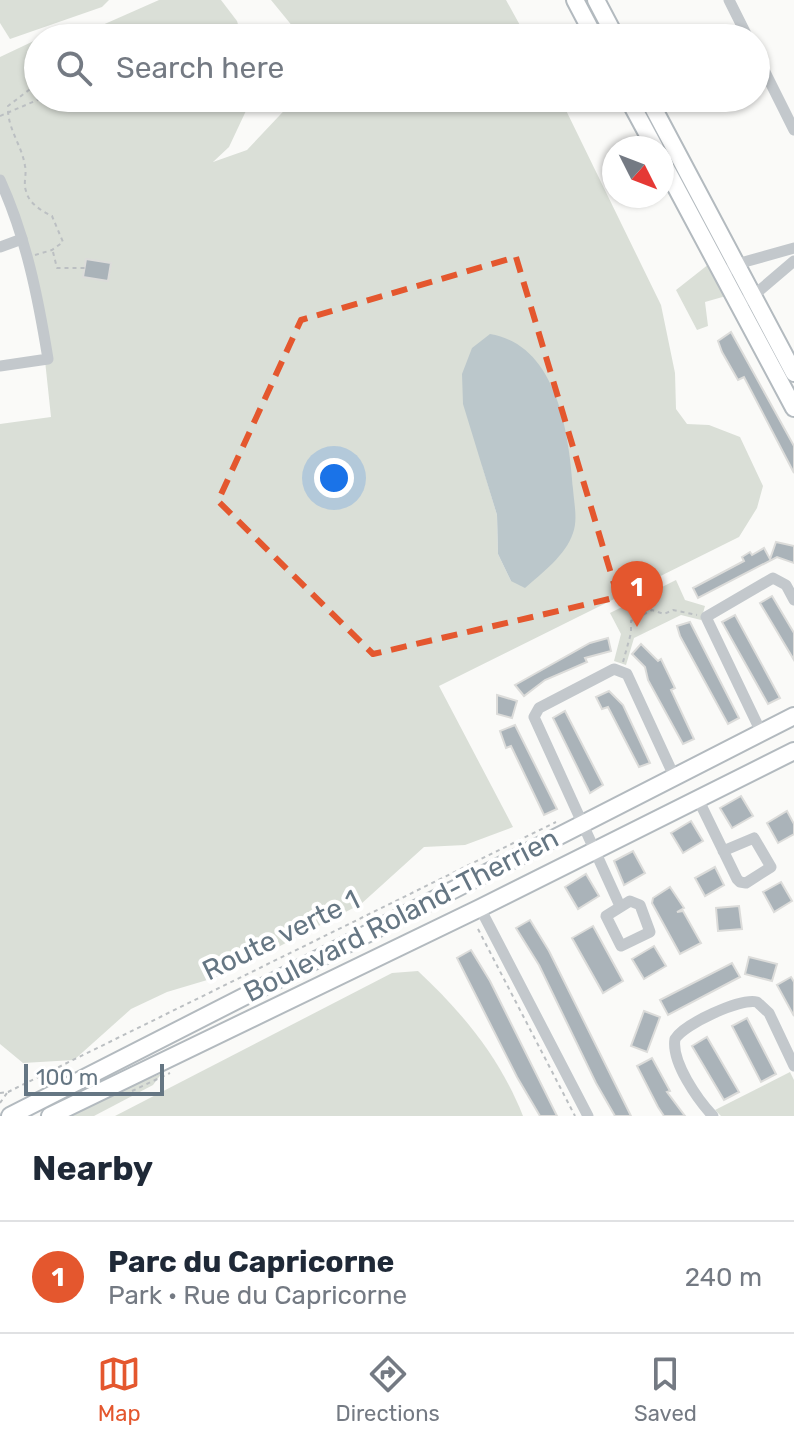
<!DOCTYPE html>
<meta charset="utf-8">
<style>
:root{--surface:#fff;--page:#f2f2f3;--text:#1f2937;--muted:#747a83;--line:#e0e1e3;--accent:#e4572e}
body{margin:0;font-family:Rubik,sans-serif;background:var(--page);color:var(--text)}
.compass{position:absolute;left:602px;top:136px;width:72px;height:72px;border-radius:50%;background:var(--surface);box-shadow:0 2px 6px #0004;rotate:132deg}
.scale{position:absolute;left:24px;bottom:20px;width:140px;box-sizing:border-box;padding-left:8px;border:4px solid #657683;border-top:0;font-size:22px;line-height:28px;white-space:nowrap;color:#657683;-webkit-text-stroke:6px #fff;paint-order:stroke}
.you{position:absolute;left:334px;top:478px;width:28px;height:28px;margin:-20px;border:6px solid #fff;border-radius:50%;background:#1a73e8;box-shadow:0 0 0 12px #1a73e833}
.badge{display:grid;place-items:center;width:52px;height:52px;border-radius:50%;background:var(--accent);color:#fff;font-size:26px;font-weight:700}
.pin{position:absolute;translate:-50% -66px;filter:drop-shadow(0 2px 4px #0008)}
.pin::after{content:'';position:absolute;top:42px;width:28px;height:24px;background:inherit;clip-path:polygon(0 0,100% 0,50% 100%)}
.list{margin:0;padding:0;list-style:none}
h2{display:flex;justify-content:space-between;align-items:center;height:104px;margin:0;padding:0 32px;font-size:34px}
h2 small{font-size:26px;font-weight:400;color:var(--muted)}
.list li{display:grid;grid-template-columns:52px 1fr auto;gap:24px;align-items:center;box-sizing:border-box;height:112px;padding:0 32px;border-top:2px solid var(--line)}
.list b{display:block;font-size:30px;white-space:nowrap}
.list p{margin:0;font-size:26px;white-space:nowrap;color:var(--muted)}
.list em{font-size:26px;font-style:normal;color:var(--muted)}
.icon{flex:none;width:44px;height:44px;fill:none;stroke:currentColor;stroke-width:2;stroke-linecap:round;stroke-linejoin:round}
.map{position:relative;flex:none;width:794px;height:1116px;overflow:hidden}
.search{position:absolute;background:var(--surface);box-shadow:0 2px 6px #0004;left:24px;right:24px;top:24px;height:88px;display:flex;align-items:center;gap:20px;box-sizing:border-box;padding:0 28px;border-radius:44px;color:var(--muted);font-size:30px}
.sheet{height:216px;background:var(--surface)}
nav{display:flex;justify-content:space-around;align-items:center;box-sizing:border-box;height:112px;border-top:2px solid var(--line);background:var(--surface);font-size:22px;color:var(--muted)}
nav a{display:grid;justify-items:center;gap:4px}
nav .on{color:var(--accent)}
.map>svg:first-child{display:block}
.green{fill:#dadfd7;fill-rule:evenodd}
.water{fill:#bbc7cb}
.building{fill:#aab3b9;stroke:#dcdcda;stroke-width:2}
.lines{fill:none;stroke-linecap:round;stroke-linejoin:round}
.secondary-casing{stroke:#b3babf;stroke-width:20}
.path{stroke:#bbbfc2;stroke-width:2;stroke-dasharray:4 4;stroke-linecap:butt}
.street{stroke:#c3c8cc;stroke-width:11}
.secondary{stroke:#fff;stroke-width:16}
.marked{fill:none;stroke:#e4572e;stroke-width:6;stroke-dasharray:16 10;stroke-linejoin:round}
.labels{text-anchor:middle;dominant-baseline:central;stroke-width:8;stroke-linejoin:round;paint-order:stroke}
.street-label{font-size:28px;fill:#657683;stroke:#fff}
</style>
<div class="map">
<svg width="794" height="1116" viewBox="0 0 794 1116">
<rect width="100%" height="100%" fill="#fafaf8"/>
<g class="green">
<polygon points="0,0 109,0 102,7 10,39 0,23"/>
<polygon points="159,0 221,0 237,21 242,38 73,38"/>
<polygon points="271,0 506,0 527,38 298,38 298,33"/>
<path d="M38 39V98H252L229 147 213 162 247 150 296 98H560L661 305 675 373 676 409 687 424 709 425 740 437 763 486 757 508 739 537 439 686 513 827 465 845 424 847 361 904 224 975 167 992 131 1009 74 1060 23 1063 0 1044V424L51 417 37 285 0 180V57ZM482 465 575 520C571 555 538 566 511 581L498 554 497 515Z"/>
<polygon points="709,264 726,296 705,302 708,326 697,330 676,290"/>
<polygon points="676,580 685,600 705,606 701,620 681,615 634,638 626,665 614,661 621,634 610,613"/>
<path d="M418 971C463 1013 500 1058 523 1116H115L392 973Z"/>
<polygon points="790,1072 794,1080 794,1116 721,1116 715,1110"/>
<polygon points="162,1073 153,1085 94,1116 66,1116"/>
</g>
<path class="water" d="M490 334C557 345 569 433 573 489 574 503 578 520 573 533 566 555 542 573 525 588L511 581 498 554 497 515 463 404 462 374 472 348Z"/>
<g class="building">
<polygon points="86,259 111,263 108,281 83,277"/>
<polygon points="731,332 794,446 794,473 744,377 738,380 722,352 718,341"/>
<polygon points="776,542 794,546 794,563 777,557 698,598 693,588 744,561 742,557 750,552 752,555 764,548 770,559"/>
<polygon points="772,596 794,633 794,660 760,603"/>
<polygon points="735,615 780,698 768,704 722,622"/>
<polygon points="690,622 739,718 728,724 680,636 677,626"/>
<polygon points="608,638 611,651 585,658 587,662 545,680 524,696 515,685 590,643"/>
<polygon points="641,644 658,661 661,659 675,688 671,690 694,739 683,744 648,680 645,667 632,654"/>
<polygon points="609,691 623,705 650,763 639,767 608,707 602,709 596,697"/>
<polygon points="497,695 517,701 512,718 497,714"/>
<polygon points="565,711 603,785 590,793 553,718"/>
<polygon points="515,725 557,809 544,815 511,746 506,748 500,731"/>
<polygon points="741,796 753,816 732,828 720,808"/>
<polygon points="787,811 794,824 794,834 778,843 767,823"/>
<polygon points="691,821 703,841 683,853 671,833"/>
<polygon points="633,851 645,873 624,885 614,861"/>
<polygon points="715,867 724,885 705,896 695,878"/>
<polygon points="586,874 599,896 578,909 565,887"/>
<polygon points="781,882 792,901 774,912 763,892"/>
<polygon points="670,887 684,908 677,912 683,911 701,943 680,954 652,903 653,898"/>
<polygon points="739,906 742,929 718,931 716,908"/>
<polygon points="530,920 549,951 631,1116 615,1116 596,1083 539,965 516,928"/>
<polygon points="593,926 623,981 603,993 572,938"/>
<polygon points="654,946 666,966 644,979 632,959"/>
<polygon points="471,950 490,981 557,1116 540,1116 517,1077 457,958"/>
<polygon points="749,957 777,964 772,981 745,974"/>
<polygon points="732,963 740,977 668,1015 660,1000"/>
<polygon points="791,977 794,982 794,1016 777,985"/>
<polygon points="644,1011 660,1017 647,1052 631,1046"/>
<polygon points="747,1018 776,1074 761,1082 732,1026"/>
<polygon points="707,1037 739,1092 724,1100 692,1046"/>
<polygon points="652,1058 670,1091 667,1092 685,1116 664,1116 658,1107 637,1066"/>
</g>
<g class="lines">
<defs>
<g id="secondary">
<polyline points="575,0 595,38"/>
<polyline points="596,0 616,38"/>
<polyline points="628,98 655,148"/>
<polyline points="648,98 794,373"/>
<polyline points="662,161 794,408"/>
<polyline points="10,1116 794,716"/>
<polyline points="50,1116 480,908 794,751"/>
</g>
</defs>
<use href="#secondary" class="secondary-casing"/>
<g class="path">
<polyline points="0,116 42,98"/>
<polyline points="53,252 57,268 85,268"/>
<path d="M35 255 52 250 63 242 52 216C42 211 29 204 26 191 23 183 27 174 25 166 22 145 7 129 8 106L38 83"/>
<polyline points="623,662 631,633 631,621 652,610 664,614 673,610 697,615"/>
<polyline points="478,929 575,1116"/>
<polyline points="132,1091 170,1073"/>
<polyline points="0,1093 8,1092 556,822"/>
<polyline points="0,1103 7,1093"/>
</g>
<g class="street">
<polyline points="729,0 748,38"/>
<polyline points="756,54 794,130"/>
<path d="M0 180C26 237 38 297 48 359L0 366"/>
<polyline points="0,247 22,239"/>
<polyline points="723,274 737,264 794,248"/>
<polyline points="739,304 753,296 794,261"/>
<polyline points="761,732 706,617 773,578 786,585 794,600"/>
<polyline points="698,799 737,879 740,882 746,883 771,867 754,838 723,851"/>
<polygon points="630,901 640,905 650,932 621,946 606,916"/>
<polyline points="620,906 534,717 539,708 614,669 627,674 674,776"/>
<polyline points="480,908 588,1116"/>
<path d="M713 1116C698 1100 671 1062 675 1039 684 1024 740 998 757 1002L769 1013 794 1066"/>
</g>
<use href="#secondary" class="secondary"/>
</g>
<path class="marked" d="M516 257 618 597 373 654 218 501 301 320Z"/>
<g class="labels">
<g class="street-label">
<text transform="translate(401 915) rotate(-27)">Boulevard Roland-Therrien</text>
<text transform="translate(281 935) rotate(-26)">Route verte 1</text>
</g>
</g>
</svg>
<svg class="compass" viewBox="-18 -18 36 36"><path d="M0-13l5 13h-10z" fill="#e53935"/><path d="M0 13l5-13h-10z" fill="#747a83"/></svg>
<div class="scale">100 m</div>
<div class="you"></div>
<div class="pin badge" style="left:637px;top:627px">1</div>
<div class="search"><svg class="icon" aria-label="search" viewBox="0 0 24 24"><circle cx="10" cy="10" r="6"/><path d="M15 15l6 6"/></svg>Search here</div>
</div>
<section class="sheet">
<h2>Nearby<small></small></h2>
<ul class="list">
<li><span class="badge">1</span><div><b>Parc du Capricorne</b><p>Park · Rue du Capricorne</p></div><em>240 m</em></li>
</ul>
</section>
<nav>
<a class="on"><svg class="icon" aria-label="map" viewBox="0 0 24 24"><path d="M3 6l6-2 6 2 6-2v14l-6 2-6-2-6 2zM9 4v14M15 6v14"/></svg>Map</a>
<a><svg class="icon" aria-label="directions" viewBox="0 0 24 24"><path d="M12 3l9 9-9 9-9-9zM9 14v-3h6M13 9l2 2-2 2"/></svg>Directions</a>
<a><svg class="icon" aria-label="saved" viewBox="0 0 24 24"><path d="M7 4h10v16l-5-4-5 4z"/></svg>Saved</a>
</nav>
